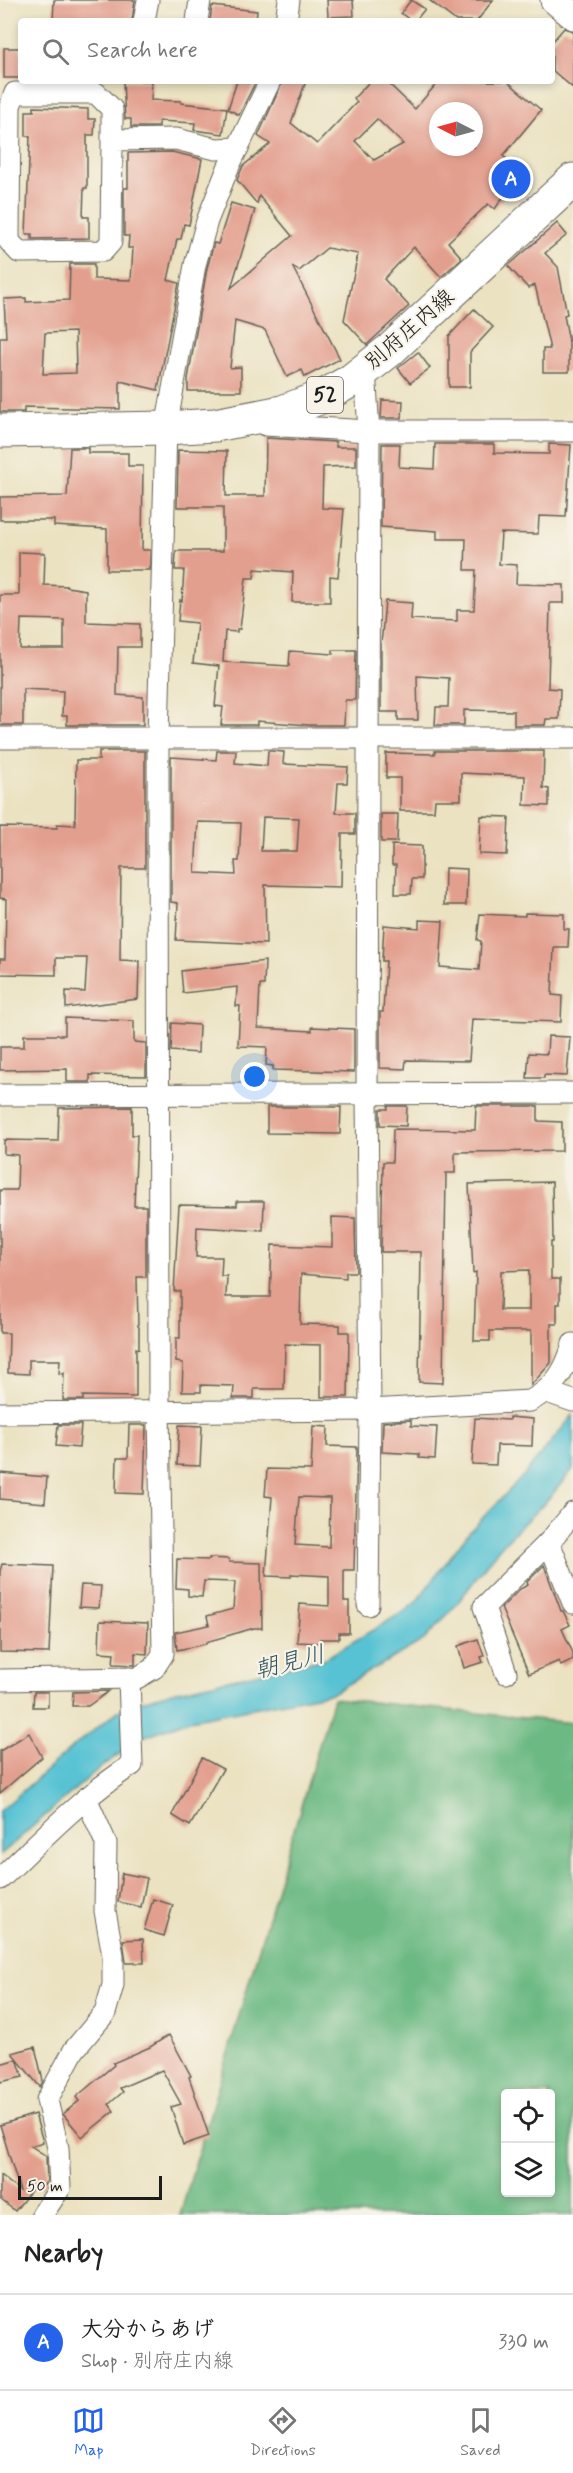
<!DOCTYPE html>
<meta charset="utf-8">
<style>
:root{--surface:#fff;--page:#f6f6f6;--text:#222;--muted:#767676;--line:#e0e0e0;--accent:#2563eb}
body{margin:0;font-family:Mynerve,"Klee One",sans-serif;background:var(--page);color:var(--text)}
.controls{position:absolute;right:18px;bottom:18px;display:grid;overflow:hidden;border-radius:6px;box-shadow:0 3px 9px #0003}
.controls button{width:54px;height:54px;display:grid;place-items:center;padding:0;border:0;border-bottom:2px solid var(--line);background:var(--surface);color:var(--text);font:30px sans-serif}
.compass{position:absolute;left:429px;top:102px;width:54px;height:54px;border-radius:50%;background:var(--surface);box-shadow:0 3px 9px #0003;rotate:276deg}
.scale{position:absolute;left:18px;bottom:15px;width:144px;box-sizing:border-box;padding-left:6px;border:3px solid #1c1c1c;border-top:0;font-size:16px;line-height:21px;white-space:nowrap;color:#1c1c1c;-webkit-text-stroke:4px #f7f3e8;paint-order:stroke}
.you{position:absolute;left:255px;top:1077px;width:21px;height:21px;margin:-15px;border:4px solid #fff;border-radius:50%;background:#1a73e8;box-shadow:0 0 0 9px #1a73e833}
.badge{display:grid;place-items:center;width:39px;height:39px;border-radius:50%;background:var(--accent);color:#fff;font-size:20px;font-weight:700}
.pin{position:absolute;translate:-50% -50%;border:3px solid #fff;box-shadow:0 2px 6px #0006}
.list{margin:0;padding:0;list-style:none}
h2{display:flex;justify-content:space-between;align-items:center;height:78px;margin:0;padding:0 24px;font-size:26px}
h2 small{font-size:20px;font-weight:400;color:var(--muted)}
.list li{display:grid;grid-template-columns:39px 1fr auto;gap:18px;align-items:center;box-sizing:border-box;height:96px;padding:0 24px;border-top:2px solid var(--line)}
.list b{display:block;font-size:22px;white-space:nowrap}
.list p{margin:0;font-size:20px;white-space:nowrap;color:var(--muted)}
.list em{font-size:20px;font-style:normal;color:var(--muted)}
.icon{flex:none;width:33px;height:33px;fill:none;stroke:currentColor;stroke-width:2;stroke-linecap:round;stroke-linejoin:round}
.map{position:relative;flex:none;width:573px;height:2215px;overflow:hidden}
.search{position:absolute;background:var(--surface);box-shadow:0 3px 9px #0003;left:18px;right:18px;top:18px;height:66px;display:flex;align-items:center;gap:15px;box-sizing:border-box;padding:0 21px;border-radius:6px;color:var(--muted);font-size:22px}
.sheet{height:174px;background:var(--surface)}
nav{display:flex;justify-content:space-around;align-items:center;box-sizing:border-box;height:84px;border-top:2px solid var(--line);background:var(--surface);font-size:16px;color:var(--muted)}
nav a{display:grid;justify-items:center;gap:3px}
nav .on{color:var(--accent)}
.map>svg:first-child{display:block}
.forest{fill:#6cb983;stroke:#446a50;stroke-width:1.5;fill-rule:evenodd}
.water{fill:#57c2d3;stroke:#3a6f78;stroke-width:1.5}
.building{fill:#e39f8e;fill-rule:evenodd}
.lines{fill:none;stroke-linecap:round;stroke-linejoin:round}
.minor-casing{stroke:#646156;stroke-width:23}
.tertiary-casing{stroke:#646156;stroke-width:29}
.primary-casing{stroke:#646156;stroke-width:35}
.minor{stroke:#fff;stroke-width:21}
.tertiary{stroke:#fff;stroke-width:27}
.primary{stroke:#fff;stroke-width:33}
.labels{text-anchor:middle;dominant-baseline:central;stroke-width:4.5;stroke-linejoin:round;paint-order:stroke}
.shield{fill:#f7f3e8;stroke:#5e5c59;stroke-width:1.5}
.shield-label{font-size:21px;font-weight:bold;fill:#1c1c1c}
.street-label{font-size:22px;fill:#1c1c1c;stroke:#f7f3e8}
.water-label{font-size:24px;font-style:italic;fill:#31565c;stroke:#f7f3e8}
</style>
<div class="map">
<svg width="573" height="2215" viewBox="0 0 573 2215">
<rect width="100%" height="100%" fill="#f7f3e8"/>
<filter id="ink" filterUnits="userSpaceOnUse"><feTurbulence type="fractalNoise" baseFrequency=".0167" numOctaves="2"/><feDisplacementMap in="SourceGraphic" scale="12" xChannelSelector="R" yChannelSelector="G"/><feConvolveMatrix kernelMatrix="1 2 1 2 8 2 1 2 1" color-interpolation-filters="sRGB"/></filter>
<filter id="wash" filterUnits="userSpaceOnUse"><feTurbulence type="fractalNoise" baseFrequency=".008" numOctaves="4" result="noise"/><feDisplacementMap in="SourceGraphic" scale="24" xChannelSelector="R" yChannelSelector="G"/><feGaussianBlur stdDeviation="1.35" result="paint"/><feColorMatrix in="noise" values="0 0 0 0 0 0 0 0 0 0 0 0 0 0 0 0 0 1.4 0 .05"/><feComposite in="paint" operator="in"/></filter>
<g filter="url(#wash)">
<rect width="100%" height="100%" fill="#ebe2c1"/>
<path class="forest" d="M333 1698 573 1723V2215H180ZM506 2094H550V2192H506Z"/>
<polygon class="water" points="573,1415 573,1469 551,1496 499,1548 456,1605 424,1640 332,1693 189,1720 143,1737 96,1771 0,1855 0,1811 74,1746 117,1712 132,1704 177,1691 324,1659 405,1611 416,1602 470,1531 525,1474"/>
<g id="blocks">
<g class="building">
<polygon points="54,0 135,0 132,21 53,21"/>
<polygon points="327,0 353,0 354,16 328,17"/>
<polygon points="411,0 425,9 415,21 411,21 401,13"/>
<polygon points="429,0 493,0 477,21 456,21"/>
<polygon points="212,6 257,11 256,21 210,21"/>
<polygon points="564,28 573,31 573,88 552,70 552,42"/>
<rect x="4" y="48" width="17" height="30"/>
<polygon points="123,81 152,81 151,100 181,101 181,103 227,108 223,134 194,130 195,123 159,121 159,127 131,127 131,119 125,119"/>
<polygon points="237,81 256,81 239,115 228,109"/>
<path d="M283 81H306L291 123 317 144 357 102 354 98 370 81H386L415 109 439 81H507L541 110 503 156 521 171 495 209 488 204 448 242 462 258 441 277 414 247 384 279 409 306 371 341 367 345 344 320 358 254 327 248 299 271 292 266 340 359 305 377 302 370 287 377 265 330 235 321 230 368 241 367V391H188V379L207 268 214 243 218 244 231 203 255 210 231 288 292 236 259 196 257 204 237 180 243 166 270 144 258 136ZM438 111H474V147H438ZM377 119 403 144 374 160 355 141Z"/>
<polygon points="34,107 88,109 88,119 95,119 94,135 87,135 87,188 84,188 83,217 89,217 89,238 32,239 32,234 26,234 30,136 26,136 26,111 34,111"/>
<path d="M172 152 202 159 189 225 184 224 181 239H177L168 280 179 283 158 390 120 381V409L24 407V412H0V337H6L4 299 26 298V302L69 300 70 264H94V279L131 280 133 248H128L129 236H124V188H128V153ZM75 332 76 373 43 374 45 333Z"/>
<polygon points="557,223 567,235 545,253 558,267 567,314 564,315 569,342 569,372 543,372 543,349 550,349 535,285 528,288 508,266"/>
<polygon points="474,309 493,327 470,352 470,387 449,387 449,336"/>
<polygon points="418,352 430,368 410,383 398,368"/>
<polygon points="382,400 403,401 402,418 381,418"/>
<polygon points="266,438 336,442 336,447 356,447 356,466 323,467 322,508 344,509 338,577 330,576 330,602 292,602 293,572 255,569 254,578 246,578 240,629 237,629 237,632 225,631 223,662 289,666 290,651 333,654 333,650 356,650 355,700 345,700 344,725 308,725 257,721 257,725 221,725 223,707 215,706 219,666 193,663 197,623 178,621 180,600 182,601 184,570 175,570 176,551 223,551 223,507 177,507 178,450 227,451 226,496 265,496"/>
<polygon points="382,444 400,444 399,467 434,469 435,444 494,444 494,453 549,454 549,444 571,445 566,517 539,516 538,534 501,533 499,564 517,565 516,584 564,585 564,603 550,603 548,688 560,689 559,719 546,719 545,725 514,725 514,711 464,710 464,725 435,725 436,707 448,707 449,678 417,676 418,720 398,720 398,712 381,712 381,645 385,601 412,603 411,619 457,621 457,610 474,610 476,570 465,570 466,539 437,539 437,531 381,527"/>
<polygon points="70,448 88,448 88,453 128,453 128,466 143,466 142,550 150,550 150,570 107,570 107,529 54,526 54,520 0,520 0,497 67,496"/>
<path d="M19 552 45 553 44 585 67 586V587L86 590V622L140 624V647H118L117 695 143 697V725H67V716H62L63 691 23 689V725H0V595H19ZM21 619 64 620V649H20Z"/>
<polygon points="99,751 145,751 145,868 121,868 120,960 139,961 138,999 66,1008 66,991 85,992 87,958 56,958 56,975 0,974 0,959 5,959 6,899 0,898 0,827 57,828 57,824 75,825 76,760 99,760"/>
<path d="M217 751H236L235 763 267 766 268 751H271L284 752 283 764 348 767 347 783H338L336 813H355V834H342L341 887 265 885 266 944 176 940 178 903 171 902V757L216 760ZM263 817 299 818 297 851H261ZM198 822 241 823 239 861H235L236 875 195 873Z"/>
<polygon points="435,751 544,751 543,788 549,789 549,806 524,805 525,776 461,773 461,800 435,800 434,811 400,811 400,778 386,778 386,753 435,754"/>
<polygon points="381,814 398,814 397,842 381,842"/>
<polygon points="481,816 509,817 507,855 479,854"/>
<polygon points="392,845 422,846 422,879 412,879 411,894 395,894 396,865 392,865"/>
<polygon points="445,868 467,869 466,905 444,905"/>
<polygon points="525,913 564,914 564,929 569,929 568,947 554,947 552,995 562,996 561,1022 472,1019 469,1061 406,1060 405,1069 380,1068 380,1012 383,1012 386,961 382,961 384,925 419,928 419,920 443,921 440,967 479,970 481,941 477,940 480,914 525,916"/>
<polygon points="265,961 264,985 260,985 258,1028 312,1031 312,1027 354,1029 354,1072 273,1070 273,1066 266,1065 267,1047 238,1046 240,1006 236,1006 237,987 183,993 181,971"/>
<polygon points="65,1018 134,1021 134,1042 146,1043 146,1076 90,1075 90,1082 67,1082 67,1069 0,1070 0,1047 24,1047 24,1035 65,1035"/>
<polygon points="172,1023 199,1025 198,1053 171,1051"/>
<polygon points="548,1036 570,1037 567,1076 544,1075 544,1078 527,1078 529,1053 547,1054"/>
<polygon points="388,1106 407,1106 406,1126 380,1125 380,1109 388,1109"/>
<polygon points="476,1106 538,1106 538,1121 562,1122 562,1151 455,1152 455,1173 446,1173 443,1383 419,1382 421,1252 381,1252 383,1162 392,1162 393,1129 475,1130"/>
<polygon points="132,1107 132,1135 137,1135 134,1206 146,1206 146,1277 137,1277 138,1326 139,1327 139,1349 136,1348 136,1397 83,1396 83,1400 63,1400 64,1373 59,1374 60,1360 29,1360 29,1374 8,1373 9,1333 0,1333 0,1190 17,1190 18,1155 4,1154 4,1140 58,1141 59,1108"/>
<polygon points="267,1107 341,1107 340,1134 267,1133"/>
<path d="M552 1182 553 1242H551V1279H560V1304H557V1324H551V1363L531 1385V1331H490V1341H474L476 1272 473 1273 469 1184ZM529 1270V1310H500L501 1271Z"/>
<polygon points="237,1201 264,1201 263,1231 197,1227 196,1257 222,1257 221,1276 227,1276 226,1297 270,1297 272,1245 332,1247 332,1217 355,1218 356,1272 346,1272 346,1278 301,1274 300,1324 340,1325 340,1332 349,1332 348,1397 321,1397 321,1345 285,1344 284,1389 254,1389 254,1398 233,1398 234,1386 201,1385 201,1392 182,1392 183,1363 176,1362 176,1338 180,1338 180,1291 174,1291 179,1205 237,1206"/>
<polygon points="509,1417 533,1419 532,1446 497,1445 496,1465 472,1464 475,1418 509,1420"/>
<polygon points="411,1420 411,1426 437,1427 435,1459 419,1458 419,1454 382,1452 383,1422"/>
<polygon points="58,1425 81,1425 79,1448 56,1446"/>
<polygon points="129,1425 146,1425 144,1494 116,1493 117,1458 128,1458"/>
<polygon points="179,1425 202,1426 200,1466 177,1465"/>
<path d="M313 1426 328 1427 327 1446 357 1447 354 1570H344V1601H349V1633H339V1639H320L319 1643 297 1642 300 1604 329 1606V1576L291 1574V1577L266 1576 272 1497 265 1496 267 1469 311 1470ZM299 1497 330 1498 329 1547 295 1545Z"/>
<polygon points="0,1473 47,1477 45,1503 0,1499"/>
<polygon points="209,1558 229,1559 229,1562 261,1563 262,1628 254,1628 206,1642 206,1644 177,1650 175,1632 209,1625 207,1616 233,1609 235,1582 204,1581 202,1597 188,1596 188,1589 176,1588 177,1559 209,1560"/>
<polygon points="2,1564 53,1566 49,1653 0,1652 0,1571"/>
<polygon points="544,1565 561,1611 563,1611 570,1625 562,1629 573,1653 573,1660 561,1666 559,1661 529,1674 501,1608 520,1589 528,1585 527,1582"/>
<polygon points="81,1585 101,1586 99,1608 79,1607"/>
<polygon points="100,1621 148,1623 147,1654 135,1653 135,1665 113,1664 114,1653 99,1652"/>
<polygon points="478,1639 484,1656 481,1657 483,1662 464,1668 458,1646"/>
<polygon points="109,1691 88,1706 72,1706 73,1692"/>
<polygon points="34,1692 48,1692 48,1707 33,1707"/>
<polygon points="29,1733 42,1757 0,1793 0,1751"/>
<polygon points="202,1758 223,1769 190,1826 172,1815"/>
<polygon points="122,1873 147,1878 141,1907 118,1902"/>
<polygon points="153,1899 173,1905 164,1936 144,1930"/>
<polygon points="143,1939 144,1963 126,1963 123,1940"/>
<polygon points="169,2035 191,2076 189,2077 209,2136 183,2145 171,2107 181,2104 162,2070 120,2088 123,2092 109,2104 114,2111 82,2137 63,2114 79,2101 76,2097 114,2065 113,2063 150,2047"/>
<polygon points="35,2047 43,2081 40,2087 17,2059 23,2077 0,2082 0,2064 17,2059 12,2053"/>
<polygon points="35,2114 43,2142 31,2146 46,2156 47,2181 42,2188 36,2184 15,2211 0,2199 0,2175 20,2191 0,2125"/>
</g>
</g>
</g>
<g filter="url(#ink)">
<use href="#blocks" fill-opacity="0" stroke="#646156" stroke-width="1.5"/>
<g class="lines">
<defs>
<g id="minor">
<polyline points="144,21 148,0"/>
<polyline points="197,21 200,0"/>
<polyline points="286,21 289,0"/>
<polyline points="112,140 112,109 96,93 15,93 10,106 9,241 19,252 103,251 111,242 112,140 176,139 216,149 238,148"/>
<polyline points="365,370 369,431 367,1094 370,1410 368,1605"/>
<polyline points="265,425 369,431 573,431"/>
<polyline points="0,738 573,738"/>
<polyline points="0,1095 573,1093"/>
<polyline points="547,1392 573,1401"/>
<path d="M0 1413 370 1410 530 1401C554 1388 566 1371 573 1344"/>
<polyline points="549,1542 573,1603"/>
<polyline points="506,1673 484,1607 549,1542 573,1513"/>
<polyline points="0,1680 137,1678 154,1668 163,1654 159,1411 158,738 166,428 195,265 207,221 228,168 270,81"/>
<path d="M0 1879C42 1839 83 1796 132 1765L129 1678"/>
<polyline points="42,2215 60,2188 58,2148 47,2100 74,2050 105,2013 113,1985 113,1955 105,1911 106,1843 86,1798"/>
</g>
<polyline id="tertiary" points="554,0 573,16"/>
<polyline id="primary" points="0,431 166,428 215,425 282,412 324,396 352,380 390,350 573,180"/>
</defs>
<use href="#minor" class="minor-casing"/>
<use href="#tertiary" class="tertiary-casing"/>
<use href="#primary" class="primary-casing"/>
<use href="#minor" class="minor"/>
<use href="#tertiary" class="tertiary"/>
<use href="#primary" class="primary"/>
</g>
</g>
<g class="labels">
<rect class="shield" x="307" y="377" width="36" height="36" rx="4.5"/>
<g class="shield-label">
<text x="325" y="395">52</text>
</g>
<g class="street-label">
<text transform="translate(410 330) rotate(-41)">別府庄内線</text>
</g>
<g class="water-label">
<text transform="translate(290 1663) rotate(-14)">朝見川</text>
</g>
</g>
</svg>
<div class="controls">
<button><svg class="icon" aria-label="locate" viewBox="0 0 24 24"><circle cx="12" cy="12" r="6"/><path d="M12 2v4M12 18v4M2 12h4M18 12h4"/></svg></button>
<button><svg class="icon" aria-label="layers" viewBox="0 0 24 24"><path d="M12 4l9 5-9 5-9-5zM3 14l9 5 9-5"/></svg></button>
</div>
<svg class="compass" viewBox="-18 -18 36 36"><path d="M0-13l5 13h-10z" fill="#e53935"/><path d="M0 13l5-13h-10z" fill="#767676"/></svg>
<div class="scale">50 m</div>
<div class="you"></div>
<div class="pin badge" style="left:511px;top:179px">A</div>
<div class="search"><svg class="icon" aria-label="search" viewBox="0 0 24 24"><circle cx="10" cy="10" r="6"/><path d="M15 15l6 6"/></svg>Search here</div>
</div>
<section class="sheet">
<h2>Nearby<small></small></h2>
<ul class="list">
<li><span class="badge">A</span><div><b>大分からあげ</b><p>Shop · 別府庄内線</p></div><em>330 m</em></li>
</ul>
</section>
<nav>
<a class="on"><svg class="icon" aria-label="map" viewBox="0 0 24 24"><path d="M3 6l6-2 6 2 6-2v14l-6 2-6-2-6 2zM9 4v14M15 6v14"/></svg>Map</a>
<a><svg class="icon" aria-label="directions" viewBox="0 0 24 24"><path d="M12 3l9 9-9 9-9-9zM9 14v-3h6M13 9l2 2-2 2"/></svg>Directions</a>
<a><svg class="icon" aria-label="saved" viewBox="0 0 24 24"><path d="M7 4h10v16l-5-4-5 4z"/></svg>Saved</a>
</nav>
